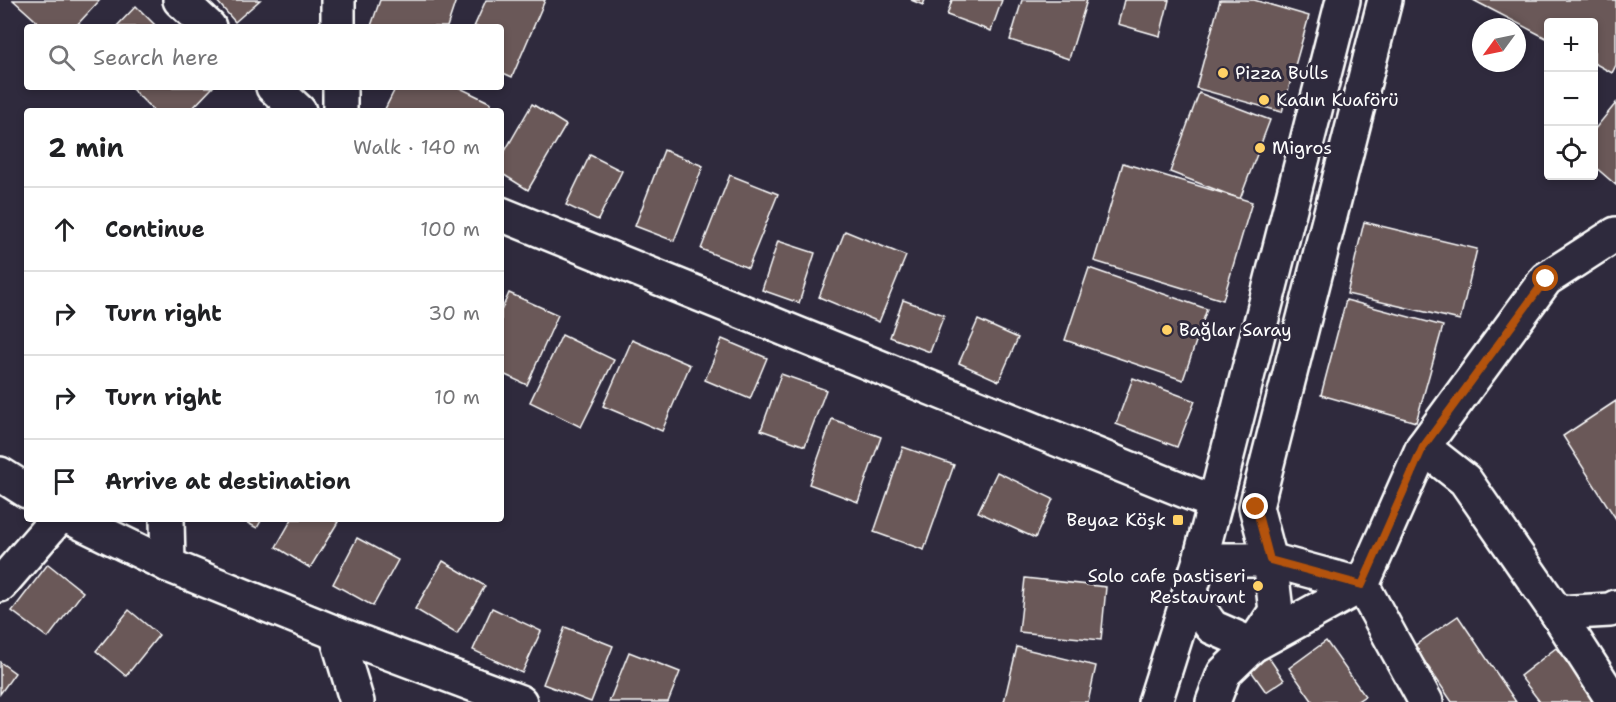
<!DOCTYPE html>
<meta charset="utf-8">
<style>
:root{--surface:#fff;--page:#f6f6f6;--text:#202124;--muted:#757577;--line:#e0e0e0}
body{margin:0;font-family:"Shantell Sans",sans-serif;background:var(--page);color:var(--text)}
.controls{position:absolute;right:18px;top:18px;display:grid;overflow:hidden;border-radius:6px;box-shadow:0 3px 9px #0003}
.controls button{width:54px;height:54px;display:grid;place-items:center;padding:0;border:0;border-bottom:2px solid var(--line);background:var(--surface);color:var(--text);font:30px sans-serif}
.compass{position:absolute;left:1472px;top:18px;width:54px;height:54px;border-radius:50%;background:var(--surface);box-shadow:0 3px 9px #0003;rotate:237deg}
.stop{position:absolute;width:18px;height:18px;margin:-14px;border:4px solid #b45309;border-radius:50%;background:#fff}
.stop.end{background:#b45309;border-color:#fff;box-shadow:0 2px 6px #0008}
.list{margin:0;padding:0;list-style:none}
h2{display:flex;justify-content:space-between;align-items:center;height:78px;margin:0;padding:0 24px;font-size:26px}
h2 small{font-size:20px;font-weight:400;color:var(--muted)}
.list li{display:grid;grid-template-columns:39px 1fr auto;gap:18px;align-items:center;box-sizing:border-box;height:84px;padding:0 24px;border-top:2px solid var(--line)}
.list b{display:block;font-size:22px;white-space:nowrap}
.list em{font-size:20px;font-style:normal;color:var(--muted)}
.icon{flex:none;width:33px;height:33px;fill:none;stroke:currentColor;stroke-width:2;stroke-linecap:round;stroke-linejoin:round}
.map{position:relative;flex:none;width:1616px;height:702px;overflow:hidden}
.search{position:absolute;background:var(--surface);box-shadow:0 3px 9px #0003;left:24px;top:24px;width:480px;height:66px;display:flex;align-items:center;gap:15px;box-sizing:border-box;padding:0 21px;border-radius:6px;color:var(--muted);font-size:22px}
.panel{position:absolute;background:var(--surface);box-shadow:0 3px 9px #0003;left:24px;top:108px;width:480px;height:414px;border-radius:6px}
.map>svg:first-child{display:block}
.building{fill:#6a5858;stroke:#fff;stroke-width:1.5}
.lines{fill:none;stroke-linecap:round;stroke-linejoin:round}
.minor-casing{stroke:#fff;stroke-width:38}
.minor{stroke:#2f2a3d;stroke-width:33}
.route{stroke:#b45309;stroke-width:8}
.poi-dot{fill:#ffd166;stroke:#2f2a3d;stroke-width:2}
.labels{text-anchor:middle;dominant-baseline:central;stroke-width:6;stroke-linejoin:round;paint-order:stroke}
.poi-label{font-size:18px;fill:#fff;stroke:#2f2a3d;text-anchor:start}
</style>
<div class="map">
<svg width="1616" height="702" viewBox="0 0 1616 702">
<rect width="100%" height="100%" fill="#2f2a3d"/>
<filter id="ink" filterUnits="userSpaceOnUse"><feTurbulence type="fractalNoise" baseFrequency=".0167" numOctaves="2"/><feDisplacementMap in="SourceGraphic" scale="12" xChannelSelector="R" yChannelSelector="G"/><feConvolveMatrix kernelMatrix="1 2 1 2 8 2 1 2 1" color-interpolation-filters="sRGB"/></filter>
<g filter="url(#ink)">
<g class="building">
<polygon points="13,0 100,0 75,27 43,27"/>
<polygon points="216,0 260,0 235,22"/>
<polygon points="380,0 456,0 447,27 373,27 371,26"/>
<polygon points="486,0 545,0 512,77 501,72 501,27 474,27"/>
<polygon points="911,0 925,0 923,5"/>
<polygon points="952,0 1002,0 991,31 947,15"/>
<polygon points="1022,0 1087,0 1069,59 1010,40"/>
<polygon points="1124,0 1169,0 1160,36 1118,24"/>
<polygon points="1220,0 1254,0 1309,16 1282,112 1196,88"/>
<polygon points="1473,0 1616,0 1616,65 1612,73 1594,63 1594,22 1548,22 1548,39"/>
<polygon points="136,6 157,27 116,27"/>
<polygon points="130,87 213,87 190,111 154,111"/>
<polygon points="396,87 458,87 491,103 488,111 384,111"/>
<polygon points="1199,93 1270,120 1240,199 1170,172"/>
<polygon points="1616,103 1616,185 1594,166 1594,130"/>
<polygon points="532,104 566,125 528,190 501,173 501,158"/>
<polygon points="664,150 703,166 674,241 635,226"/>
<polygon points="590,155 622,171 598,220 566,205"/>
<polygon points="1123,163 1252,202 1223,300 1094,261"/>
<polygon points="730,175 778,194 748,268 701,249"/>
<polygon points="1364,222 1477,249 1460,320 1347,294"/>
<polygon points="845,231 906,256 879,322 819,297"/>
<polygon points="778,241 815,253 799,303 762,290"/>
<polygon points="1089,268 1207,309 1183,380 1065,340"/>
<polygon points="509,293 558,315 527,385 501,373 501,311"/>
<polygon points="903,300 944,315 930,352 890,337"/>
<polygon points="1346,300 1443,326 1416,422 1321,395"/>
<polygon points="978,320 1018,338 999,381 959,363"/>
<polygon points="562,335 614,360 581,427 530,402"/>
<polygon points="722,339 767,358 750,399 705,380"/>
<polygon points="632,340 690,365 662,431 603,406"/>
<polygon points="781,374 826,390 805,446 761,430"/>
<polygon points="1133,378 1195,401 1177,447 1116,424"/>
<polygon points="1616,401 1616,519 1563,436"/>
<polygon points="832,419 881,437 858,502 809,484"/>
<polygon points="903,447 954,465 924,550 874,532"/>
<polygon points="997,472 1053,499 1035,538 978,512"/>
<polygon points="240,519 262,519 257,528"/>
<polygon points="292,519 333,519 338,522 310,568 276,547"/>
<polygon points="357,538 398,560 373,606 333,584"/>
<polygon points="443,561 485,586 457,634 415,609"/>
<polygon points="48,564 83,592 48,638 12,611"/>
<polygon points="1025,578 1106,587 1101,640 1019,632"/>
<polygon points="492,608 541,631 522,673 473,650"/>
<polygon points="129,610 159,635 126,676 96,651"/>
<polygon points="1458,616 1516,702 1452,702 1414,646"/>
<polygon points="565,627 613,646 591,702 543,684"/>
<polygon points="1326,641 1365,696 1356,702 1313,702 1289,668"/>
<polygon points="1017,647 1096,666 1088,702 1004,702"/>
<polygon points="1556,648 1597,702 1540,702 1520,676"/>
<polygon points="629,652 680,672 668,702 609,702"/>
<polygon points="1267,655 1284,680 1266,692 1249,668"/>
<polygon points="0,662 15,673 0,694"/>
</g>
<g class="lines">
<defs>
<g id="minor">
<polyline points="180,0 209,27"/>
<polyline points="338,0 338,27"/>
<polyline points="273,87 299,111"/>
<polyline points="340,87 340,111"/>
<polyline points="501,214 1215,503"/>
<polyline points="1423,447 1465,480 1557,613 1610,610 1616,607"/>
<polyline points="0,474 27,491"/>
<polyline points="73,519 168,565 336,633 520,702"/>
<polyline points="167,519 168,565"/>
<polyline points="1200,560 1270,560 1362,585 1426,702"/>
<polyline points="0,585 57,519"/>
<polyline points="1189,595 1212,627 1253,645"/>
<polyline points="1557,613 1614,702"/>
<polyline points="336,633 357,702"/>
<polyline points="1257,643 1362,585 1423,447 1546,279 1616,234"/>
<polyline points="1155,702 1200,560 1215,503 1343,0"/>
<polyline points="1213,702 1224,673 1253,645 1276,611 1270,560 1256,507 1385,0"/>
</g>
</defs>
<use href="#minor" class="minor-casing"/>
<use href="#minor" class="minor"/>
</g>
</g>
<g class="lines" filter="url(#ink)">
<polyline class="route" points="1256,507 1270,560 1362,585 1423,447 1546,279"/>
</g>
<g class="poi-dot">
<circle cx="1223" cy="73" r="6"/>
<circle cx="1264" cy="100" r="6"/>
<circle cx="1260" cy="148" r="6"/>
<circle cx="1167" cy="330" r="6"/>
<rect x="1172" y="514" width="12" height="12" rx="3"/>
<circle cx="1258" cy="586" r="6"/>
</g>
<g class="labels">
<g class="poi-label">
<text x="1235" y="73">Pizza Bulls</text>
<text x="1276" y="100">Kadın Kuaförü</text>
<text x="1272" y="148">Migros</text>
<text x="1179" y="330">Bağlar Saray</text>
<text x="1166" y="520" text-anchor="end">Beyaz Köşk</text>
<text x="1246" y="576" text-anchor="end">Solo cafe pastiseri<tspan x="1246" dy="21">Restaurant</tspan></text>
</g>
</g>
</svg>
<div class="controls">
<button>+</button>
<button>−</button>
<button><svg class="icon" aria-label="locate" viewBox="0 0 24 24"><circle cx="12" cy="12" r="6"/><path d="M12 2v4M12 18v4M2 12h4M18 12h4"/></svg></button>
</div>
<svg class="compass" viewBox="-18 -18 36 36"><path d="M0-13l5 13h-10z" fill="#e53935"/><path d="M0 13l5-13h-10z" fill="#757577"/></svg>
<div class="stop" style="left:1546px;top:279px"></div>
<div class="stop end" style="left:1256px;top:507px"></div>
<div class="search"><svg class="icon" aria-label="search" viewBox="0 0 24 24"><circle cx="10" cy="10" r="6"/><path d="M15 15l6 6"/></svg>Search here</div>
<section class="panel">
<h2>2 min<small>Walk · 140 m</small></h2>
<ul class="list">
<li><svg class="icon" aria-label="ahead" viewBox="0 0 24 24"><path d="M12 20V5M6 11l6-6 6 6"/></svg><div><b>Continue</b></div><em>100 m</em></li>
<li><svg class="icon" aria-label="right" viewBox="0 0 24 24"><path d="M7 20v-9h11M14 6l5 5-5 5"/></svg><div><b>Turn right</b></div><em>30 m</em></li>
<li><svg class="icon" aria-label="right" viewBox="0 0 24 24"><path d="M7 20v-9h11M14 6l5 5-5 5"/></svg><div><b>Turn right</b></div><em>10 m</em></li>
<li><svg class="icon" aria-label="arrive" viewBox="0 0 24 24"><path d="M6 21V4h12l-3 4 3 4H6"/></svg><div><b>Arrive at destination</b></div></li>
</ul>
</section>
</div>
